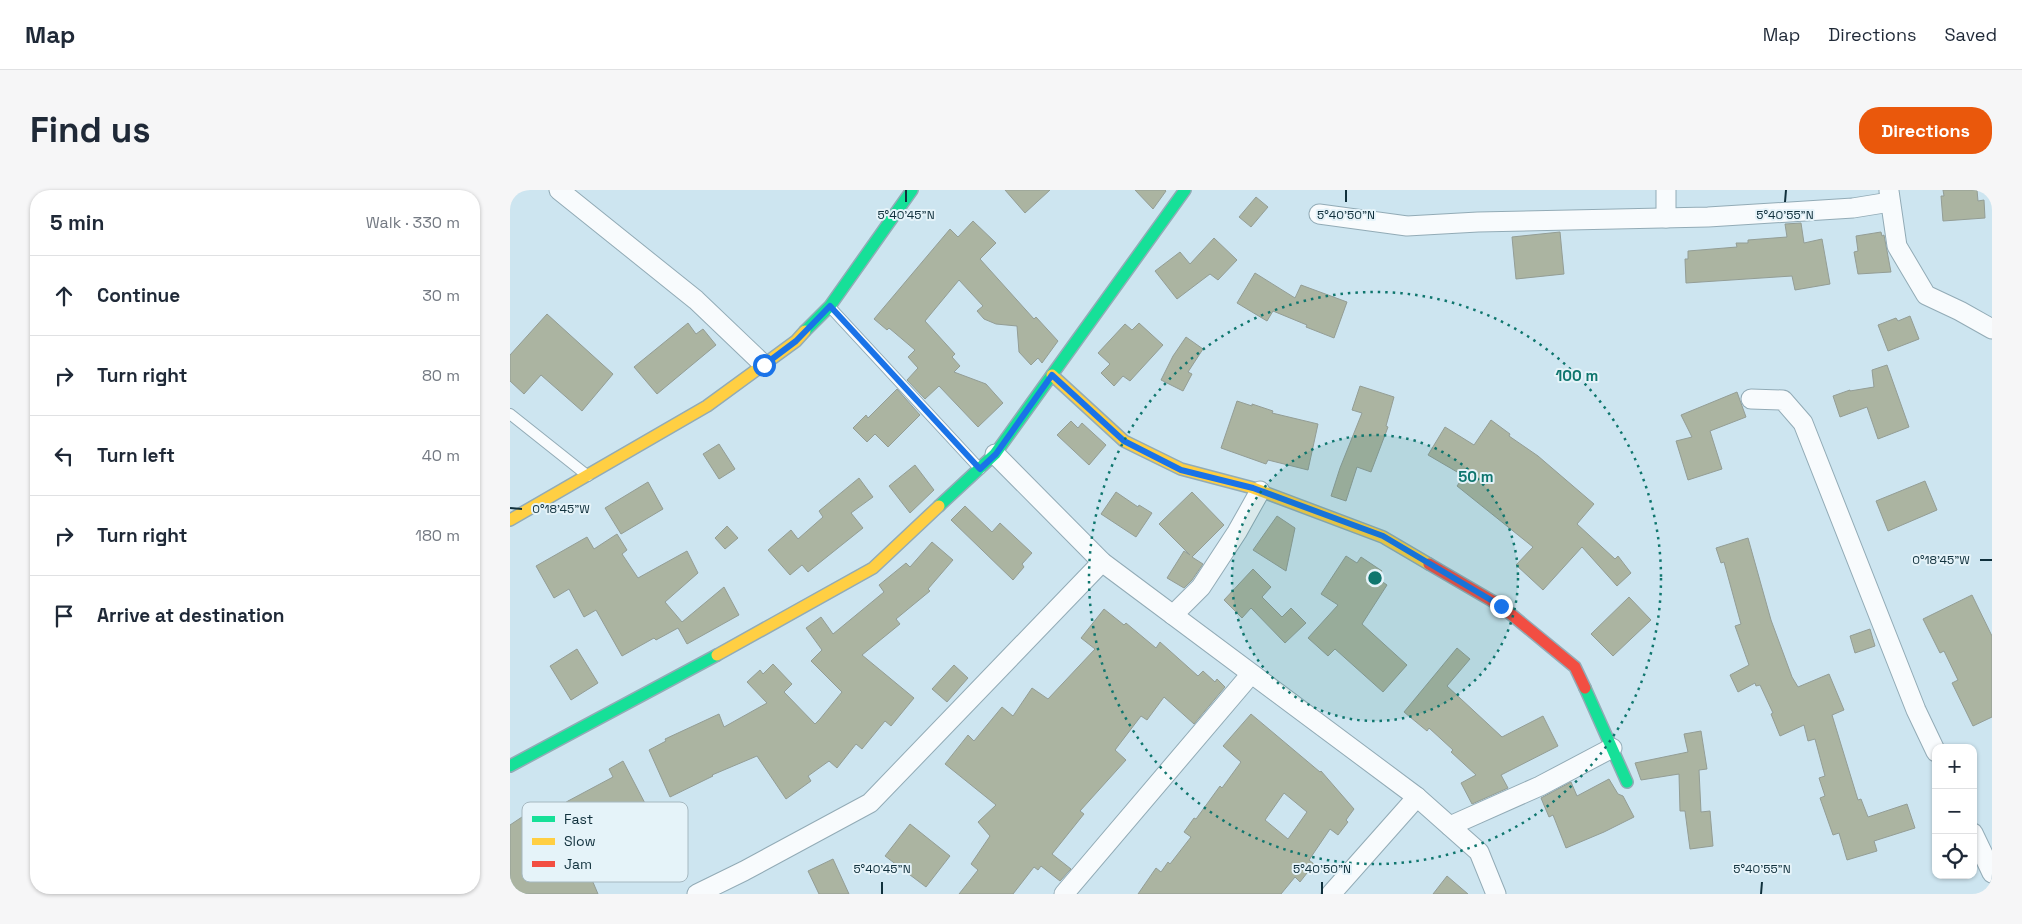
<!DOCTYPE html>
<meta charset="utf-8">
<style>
:root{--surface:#fff;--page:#f6f6f7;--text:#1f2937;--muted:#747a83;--line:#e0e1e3;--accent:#ea580c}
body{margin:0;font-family:"Space Grotesk",sans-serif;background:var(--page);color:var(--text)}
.controls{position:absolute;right:15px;bottom:15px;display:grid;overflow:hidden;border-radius:10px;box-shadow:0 1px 4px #0004}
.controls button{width:45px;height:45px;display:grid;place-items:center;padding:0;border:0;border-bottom:1px solid var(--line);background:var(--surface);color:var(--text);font:25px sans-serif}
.stop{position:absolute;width:15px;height:15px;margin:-11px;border:4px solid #1a73e8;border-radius:50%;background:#fff}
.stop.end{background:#1a73e8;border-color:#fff;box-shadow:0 1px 5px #0008}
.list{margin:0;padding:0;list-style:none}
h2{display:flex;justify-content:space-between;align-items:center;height:65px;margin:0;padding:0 20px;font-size:21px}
h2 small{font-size:16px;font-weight:400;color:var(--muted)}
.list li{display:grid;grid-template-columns:32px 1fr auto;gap:15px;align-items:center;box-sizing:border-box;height:80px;padding:0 20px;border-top:1px solid var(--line)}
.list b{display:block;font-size:19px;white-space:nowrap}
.list em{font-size:16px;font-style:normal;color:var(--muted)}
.icon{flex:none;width:28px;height:28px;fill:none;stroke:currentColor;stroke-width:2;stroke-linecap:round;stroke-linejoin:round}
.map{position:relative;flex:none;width:1482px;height:704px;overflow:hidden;border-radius:20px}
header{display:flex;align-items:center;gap:30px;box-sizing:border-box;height:70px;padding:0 25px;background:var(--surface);border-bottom:1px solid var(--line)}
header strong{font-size:24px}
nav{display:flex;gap:28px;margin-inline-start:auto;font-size:18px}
.intro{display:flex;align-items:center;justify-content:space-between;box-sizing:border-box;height:120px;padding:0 30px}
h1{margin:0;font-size:35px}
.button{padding:12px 22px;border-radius:20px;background:var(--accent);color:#fff;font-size:18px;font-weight:700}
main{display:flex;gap:30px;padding:0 30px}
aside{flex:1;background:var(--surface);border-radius:20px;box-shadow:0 1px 4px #0004}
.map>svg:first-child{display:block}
.building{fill:#abb4a1;stroke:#939d95;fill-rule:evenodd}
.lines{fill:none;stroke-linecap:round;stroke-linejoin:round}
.lane-casing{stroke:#92abb6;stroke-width:12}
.street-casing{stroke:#92abb6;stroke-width:21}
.fast-casing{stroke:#92abb6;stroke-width:14}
.slow-casing{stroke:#92abb6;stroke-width:14}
.jam-casing{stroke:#92abb6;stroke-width:14}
.lane{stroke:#f8fbfd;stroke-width:10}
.street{stroke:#f8fbfd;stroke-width:19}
.fast{stroke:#16e098;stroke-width:11}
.slow{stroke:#ffcf43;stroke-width:11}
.jam{stroke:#f24e42;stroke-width:11}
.route{stroke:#1a73e8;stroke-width:6}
.ticks{fill:none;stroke:#10303c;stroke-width:2}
.ring{fill:none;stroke:#0f766e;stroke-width:2.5;stroke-dasharray:2.5 5}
.key{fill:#e5f3f9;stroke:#a5b8c0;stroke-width:1}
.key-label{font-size:14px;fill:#10303c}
.ticks-label{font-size:12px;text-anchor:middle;fill:#10303c;stroke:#e5f3f9;stroke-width:4;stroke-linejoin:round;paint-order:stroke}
.centre{fill:#0f766e;stroke:#e5f3f9;stroke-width:2.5}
.ring-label{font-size:15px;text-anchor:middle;font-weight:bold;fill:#0f766e;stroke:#e5f3f9;stroke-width:4;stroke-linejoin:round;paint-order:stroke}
</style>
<header>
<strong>Map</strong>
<nav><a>Map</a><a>Directions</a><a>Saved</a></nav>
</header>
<div class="intro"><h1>Find us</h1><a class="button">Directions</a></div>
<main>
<aside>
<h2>5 min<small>Walk · 330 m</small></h2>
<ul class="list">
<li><svg class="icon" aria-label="ahead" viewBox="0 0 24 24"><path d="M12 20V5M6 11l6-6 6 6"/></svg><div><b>Continue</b></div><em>30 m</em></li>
<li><svg class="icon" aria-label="right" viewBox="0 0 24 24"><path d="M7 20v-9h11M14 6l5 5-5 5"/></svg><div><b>Turn right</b></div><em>80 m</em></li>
<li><svg class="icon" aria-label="left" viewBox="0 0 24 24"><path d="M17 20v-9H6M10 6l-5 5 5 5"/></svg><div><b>Turn left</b></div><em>40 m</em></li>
<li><svg class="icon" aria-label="right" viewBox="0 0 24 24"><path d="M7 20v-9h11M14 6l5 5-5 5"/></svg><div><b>Turn right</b></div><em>180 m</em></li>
<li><svg class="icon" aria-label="arrive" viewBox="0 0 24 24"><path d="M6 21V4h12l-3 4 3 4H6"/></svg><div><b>Arrive at destination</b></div></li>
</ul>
</aside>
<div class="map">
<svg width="1482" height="704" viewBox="0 0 1482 704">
<rect width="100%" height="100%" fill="#cde5f0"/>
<g class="building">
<polygon points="495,0 540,0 515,23"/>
<polygon points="625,0 655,0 656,1 643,19"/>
<polygon points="1433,0 1467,0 1468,11 1474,10 1475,28 1433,31 1431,6 1434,6"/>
<polygon points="746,7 758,17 741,37 729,27"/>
<polygon points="463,31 486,53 470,69 524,129 526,127 548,151 532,173 528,168 521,175 509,162 507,136 486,134 474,129 467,121 473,116 449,90 415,131 445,164 442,167 450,176 444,182 476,194 493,213 468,237 429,196 415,209 397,190 408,178 398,167 405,160 379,138 377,140 364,129 440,39 448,47"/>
<polygon points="1291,33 1294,53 1312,49 1320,94 1285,100 1282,86 1176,93 1175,69 1178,69 1178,61 1227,57 1226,53 1238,53 1238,50 1277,47 1275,34"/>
<polygon points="1050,42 1054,84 1006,89 1002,47"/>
<polygon points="1371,42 1372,46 1374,45 1381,82 1348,84 1344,62 1348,61 1346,46"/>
<polygon points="704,48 727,70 708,90 700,84 667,109 645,81 670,62 680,74"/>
<polygon points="745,83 785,108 791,95 837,112 824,148 796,137 797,135 763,121 757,131 727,113"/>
<polygon points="37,124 103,184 72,221 31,185 14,204 0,191 0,165"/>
<polygon points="1400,126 1409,149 1378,161 1368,135 1386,128 1388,131"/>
<polygon points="178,133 186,144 193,139 206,155 147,204 124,177"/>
<polygon points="629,133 653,155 620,191 613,186 604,196 591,183 600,174 588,163 615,134 622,140"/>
<polygon points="676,147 693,159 678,182 682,184 673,201 651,190 663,166"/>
<polygon points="1377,175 1399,237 1368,249 1357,217 1330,227 1323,206 1340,200 1340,201 1364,197 1362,180"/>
<polygon points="850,196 884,207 876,236 878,237 861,282 847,277 836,311 821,306 830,278 852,223 842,220"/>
<polygon points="387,199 410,225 378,257 365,244 357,252 343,238 356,225 358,228"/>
<polygon points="1227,202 1236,227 1200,241 1212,279 1178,290 1166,251 1182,247 1171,225"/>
<polygon points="727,211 742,216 742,214 763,221 762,223 808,234 798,280 758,270 756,274 711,258"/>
<polygon points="981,230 1000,244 999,246 1028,266 1084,314 1067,334 1105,369 1108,366 1121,383 1107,396 1072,357 1033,400 1006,375 1023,357 947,296 954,286 918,265 935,237 964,255"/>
<polygon points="561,231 568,238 572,233 596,255 579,275 547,245"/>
<polygon points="209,254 225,279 209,289 193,264"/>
<polygon points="405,275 424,300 400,323 379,296"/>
<polygon points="349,288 363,307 341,323 353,338 298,382 292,375 280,385 258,360 281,340 288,349 313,327 309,321"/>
<polygon points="1415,291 1427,320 1378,341 1366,311"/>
<polygon points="138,292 153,319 111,344 95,318"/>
<polygon points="606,302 628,317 629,315 642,323 626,347 591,324"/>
<polygon points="682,302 714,335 682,367 693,374 682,390 674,398 657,388 674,361 680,365 649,334"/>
<polygon points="455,316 482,342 490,333 522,363 512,374 514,377 503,390 441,330"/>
<polygon points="767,326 785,338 776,381 743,360"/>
<polygon points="217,336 228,348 215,359 205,348"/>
<polygon points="107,344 117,360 112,364 128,388 177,361 188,383 155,412 172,432 214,397 229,425 177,454 168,438 146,450 144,448 112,466 86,420 74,427 59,399 44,408 26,376 77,347 84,359"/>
<polygon points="1238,348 1261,430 1282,487 1288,497 1319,484 1334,520 1322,525 1348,610 1351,609 1358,627 1397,614 1405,638 1364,651 1367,661 1337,670 1329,643 1323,645 1310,608 1315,606 1309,588 1315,586 1305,549 1298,551 1294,535 1270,546 1261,524 1263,523 1250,495 1246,496 1245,493 1228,502 1220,485 1239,475 1225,436 1231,434 1214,372 1211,373 1206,358"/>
<polygon points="422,352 443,370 418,399 420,401 386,429 390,434 352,465 404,508 381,536 375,531 352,559 346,554 327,578 319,571 298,586 301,591 276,609 247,566 202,585 203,586 160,607 139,560 156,551 155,549 209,524 214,537 257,513 237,492 250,480 253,484 263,474 282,494 274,502 305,534 310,529 332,502 301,471 312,460 296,438 311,427 323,444 374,402 369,395 396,373 400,377"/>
<polygon points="836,366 847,373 851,367 872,381 867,388 877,395 852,434 897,475 873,502 825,459 818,466 798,448 828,415 811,404"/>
<polygon points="743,379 761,397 752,407 772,427 781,418 796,433 775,453 741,418 732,428 714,410"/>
<polygon points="1462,405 1482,446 1482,527 1463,536 1442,493 1448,490 1434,461 1430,463 1413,429"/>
<polygon points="1119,407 1141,430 1103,466 1081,444"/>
<polygon points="594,419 614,435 616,433 646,458 650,452 688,486 693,481 705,492 707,489 715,497 684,534 654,507 637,530 631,526 605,560 616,570 570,621 574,624 542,664 561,679 550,691 531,676 528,680 524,677 503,704 449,704 468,680 461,674 480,646 468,632 486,615 435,574 458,545 464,551 492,517 503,526 522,498 538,509 585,459 571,448"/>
<polygon points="1360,439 1365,456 1345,463 1340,446"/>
<polygon points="947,458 960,469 937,496 992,547 1033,526 1048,556 991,585 998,598 962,614 951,593 966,585 941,562 943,560 919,538 917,541 894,522"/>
<polygon points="67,459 88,493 61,510 40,476"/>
<polygon points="444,475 458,488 437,512 422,499"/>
<path d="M741 524 810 582 811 581 844 619 836 630 838 632 828 645 820 639 799 670 804 674 790 692 785 687 771 704H628L646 678 651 682 658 672 660 674 681 647 674 642 684 628 686 629 710 596 712 598 731 572 713 556ZM774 603 797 622 778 649 755 630Z"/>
<polygon points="1191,541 1197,579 1189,580 1191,622 1200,621 1203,656 1180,659 1175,621 1170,621 1169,584 1131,590 1125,573 1178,562 1174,544"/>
<polygon points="113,571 138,619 122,627 121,624 66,652 88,704 0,704 0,635 27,617 33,627 58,611 103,587 99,579"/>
<polygon points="1099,589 1108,604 1113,606 1124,627 1094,642 1056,658 1043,625 1039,627 1031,608 1061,592 1067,606"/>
<polygon points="400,634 440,666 416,697 375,666"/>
<polygon points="323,669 339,704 309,704 298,681"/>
<polygon points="937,686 958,704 923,704"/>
</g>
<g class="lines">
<defs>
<g id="lane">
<polyline points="320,117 470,279"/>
<polyline points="0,224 78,286"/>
</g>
<g id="street">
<polyline points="49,0 186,110 254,175"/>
<polyline points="1379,1 1387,56 1416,105 1450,121 1482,139"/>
<polyline points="809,24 897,36 968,32 1198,27 1343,18 1380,12"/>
<polyline points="1156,28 1156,0"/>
<polyline points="1241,209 1273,210 1293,233 1406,520 1426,562"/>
<polyline points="485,264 592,372 907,607 969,662 986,704"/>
<polyline points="663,425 691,397 727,342 750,301"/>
<polyline points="940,636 1030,596 1102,558"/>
<polyline points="1463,643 1482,683"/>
<polyline points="187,704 234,681 360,613 592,372"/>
<polyline points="554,704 741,484"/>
<polyline points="821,704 907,607"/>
</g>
<g id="fast">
<polyline points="295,141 320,116 402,0"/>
<polyline points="429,316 485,264 675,0"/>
<polyline points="1075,498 1117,592"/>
<polyline points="0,576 207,465"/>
</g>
<g id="slow">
<polyline points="542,185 614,251 671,279 743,298 873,347 919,374"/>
<polyline points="0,330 197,216 286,151 295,141"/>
<polyline points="207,465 363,378 429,316"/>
</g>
<polyline id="jam" points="919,374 991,416 1065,477 1075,498"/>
</defs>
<use href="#lane" class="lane-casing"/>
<use href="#street" class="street-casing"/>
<use href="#fast" class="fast-casing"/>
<use href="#slow" class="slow-casing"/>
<use href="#jam" class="jam-casing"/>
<use href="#lane" class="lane"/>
<use href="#street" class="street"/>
<use href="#fast" class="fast"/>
<use href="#slow" class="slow"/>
<use href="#jam" class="jam"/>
</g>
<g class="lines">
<polyline class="route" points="254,175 286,151 320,116 470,279 486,264 542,185 614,251 671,280 743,298 873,346 991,416"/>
</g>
<path class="ticks" d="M396 12V0M836 12V0M1275 12 1276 0M0 318 12 319M1470 370H1482M372 704V692M812 704V692M1251 704 1252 692"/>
<circle cx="865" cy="388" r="143" fill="#0f766e" fill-opacity=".12"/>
<g class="ring">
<circle cx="865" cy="388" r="143"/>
<circle cx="865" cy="388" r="286"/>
</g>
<rect x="12" y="612" width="166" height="80" rx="8" class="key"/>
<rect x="22" y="626" width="23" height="6" fill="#16e098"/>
<rect x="22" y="648" width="23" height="7" fill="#ffcf43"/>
<rect x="22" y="671" width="23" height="6" fill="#f24e42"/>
<g class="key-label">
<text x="54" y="634">Fast</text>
<text x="54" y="656">Slow</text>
<text x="54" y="679">Jam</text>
</g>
<g class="ticks-label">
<text x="396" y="29">5°40'45"N</text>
<text x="836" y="29">5°40'50"N</text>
<text x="1275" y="29">5°40'55"N</text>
<text x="51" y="323">0°18'45"W</text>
<text x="1431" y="374">0°18'45"W</text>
<text x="372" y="683">5°40'45"N</text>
<text x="812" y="683">5°40'50"N</text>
<text x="1252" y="683">5°40'55"N</text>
</g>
<circle cx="865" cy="388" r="8" class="centre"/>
<g class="ring-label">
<text x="1067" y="191">100 m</text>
<text x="966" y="292">50 m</text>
</g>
</svg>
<div class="controls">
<button>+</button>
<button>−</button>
<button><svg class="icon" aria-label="locate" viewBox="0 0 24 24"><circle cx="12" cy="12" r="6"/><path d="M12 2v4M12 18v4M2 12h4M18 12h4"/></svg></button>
</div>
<div class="stop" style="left:254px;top:175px"></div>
<div class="stop end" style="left:991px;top:416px"></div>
</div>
</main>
